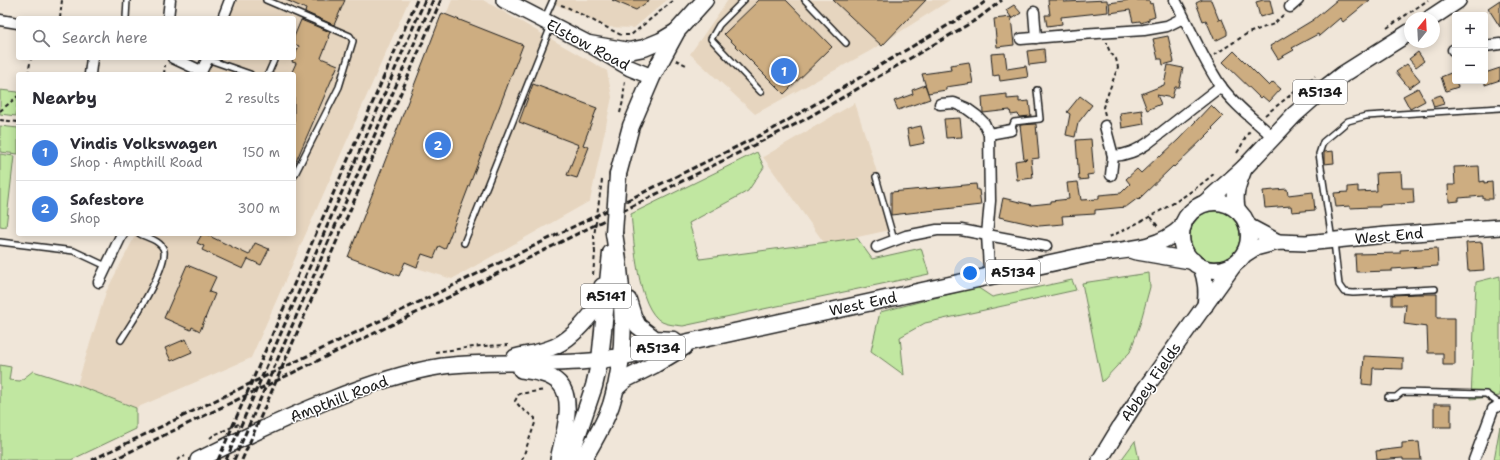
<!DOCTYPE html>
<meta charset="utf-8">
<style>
:root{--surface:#fff;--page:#f7f7f7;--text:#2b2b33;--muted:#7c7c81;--line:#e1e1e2;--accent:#1c1c1c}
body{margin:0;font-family:"Shantell Sans",sans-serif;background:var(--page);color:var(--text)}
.controls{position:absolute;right:12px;top:12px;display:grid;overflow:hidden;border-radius:4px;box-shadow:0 2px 10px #0003}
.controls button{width:36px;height:36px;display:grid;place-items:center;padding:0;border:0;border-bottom:1px solid var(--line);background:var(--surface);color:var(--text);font:20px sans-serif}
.compass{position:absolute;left:1404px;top:12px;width:36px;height:36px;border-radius:50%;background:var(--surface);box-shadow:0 2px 10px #0003;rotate:18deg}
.you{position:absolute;left:970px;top:273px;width:14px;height:14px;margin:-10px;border:3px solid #fff;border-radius:50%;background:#1a73e8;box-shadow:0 0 0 6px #1a73e833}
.badge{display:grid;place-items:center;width:26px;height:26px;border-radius:50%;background:var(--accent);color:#fff;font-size:13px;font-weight:700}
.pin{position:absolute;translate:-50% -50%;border:2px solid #fff;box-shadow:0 1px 4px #0006}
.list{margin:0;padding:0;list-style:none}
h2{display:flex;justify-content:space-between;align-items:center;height:52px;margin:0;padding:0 16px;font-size:17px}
h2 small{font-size:13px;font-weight:400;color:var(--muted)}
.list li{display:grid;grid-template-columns:26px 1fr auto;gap:12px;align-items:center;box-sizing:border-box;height:56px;padding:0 16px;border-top:1px solid var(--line)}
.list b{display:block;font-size:15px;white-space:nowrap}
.list p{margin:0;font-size:13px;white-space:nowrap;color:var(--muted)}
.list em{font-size:13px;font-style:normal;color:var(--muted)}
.icon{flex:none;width:22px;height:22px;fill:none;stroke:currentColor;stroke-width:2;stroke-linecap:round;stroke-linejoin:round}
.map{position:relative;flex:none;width:1500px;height:460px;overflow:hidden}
.search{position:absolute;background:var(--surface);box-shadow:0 2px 10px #0003;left:16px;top:16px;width:280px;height:44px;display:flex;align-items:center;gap:10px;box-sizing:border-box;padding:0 14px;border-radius:4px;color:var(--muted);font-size:15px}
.panel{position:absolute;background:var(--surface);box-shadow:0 2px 10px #0003;left:16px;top:72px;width:280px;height:164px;border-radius:4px}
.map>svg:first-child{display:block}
.built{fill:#e6d5bf}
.green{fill:#c1e7a1;stroke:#6e825e}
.building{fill:#cdad81;stroke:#1c1c1c}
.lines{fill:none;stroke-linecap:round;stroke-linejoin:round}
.lane-casing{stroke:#1c1c1c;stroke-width:8}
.street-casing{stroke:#1c1c1c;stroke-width:13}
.secondary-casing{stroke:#1c1c1c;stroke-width:18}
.primary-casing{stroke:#1c1c1c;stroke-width:19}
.path{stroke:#1c1c1c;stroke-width:2;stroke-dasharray:4 3;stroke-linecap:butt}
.lane{stroke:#fff;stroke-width:5}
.street{stroke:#fff;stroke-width:10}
.secondary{stroke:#fff;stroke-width:15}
.primary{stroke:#fff;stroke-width:16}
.rail{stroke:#1c1c1c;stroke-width:3;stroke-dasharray:6 3;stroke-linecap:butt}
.primary-bridge-casing{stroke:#1c1c1c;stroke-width:19;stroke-linecap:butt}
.path-bridge{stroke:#1c1c1c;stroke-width:2;stroke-dasharray:4 3;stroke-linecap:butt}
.primary-bridge{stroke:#fff;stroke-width:16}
.labels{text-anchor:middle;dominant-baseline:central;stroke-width:3;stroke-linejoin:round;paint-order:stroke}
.shield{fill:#fff;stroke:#606060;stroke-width:1}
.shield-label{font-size:14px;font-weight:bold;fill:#1c1c1c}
.street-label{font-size:15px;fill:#1c1c1c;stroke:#fff}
</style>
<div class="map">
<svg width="1500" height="460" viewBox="0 0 1500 460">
<rect width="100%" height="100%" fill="#f0e6d9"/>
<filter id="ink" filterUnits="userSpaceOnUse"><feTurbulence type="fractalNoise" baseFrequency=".025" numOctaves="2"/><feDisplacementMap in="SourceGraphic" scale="8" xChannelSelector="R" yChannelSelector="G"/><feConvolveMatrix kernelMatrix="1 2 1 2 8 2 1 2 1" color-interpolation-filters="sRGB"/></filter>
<g filter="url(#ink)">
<g class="built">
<polygon points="237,0 409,0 251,358 136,408 77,385 106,292 136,234 294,234 294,74 206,74 213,58 294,58 294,18 229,18"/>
<polygon points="452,0 483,0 607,71 612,97 590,201 452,279 350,247"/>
<polygon points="546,0 667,0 634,28 607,27"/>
<polygon points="728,0 950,0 870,51 755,114 690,54"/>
<polygon points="855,103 895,229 825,244 763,157"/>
</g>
<g class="green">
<polygon points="0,90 18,92 16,116 0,114"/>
<polygon points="0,126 18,128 18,154 0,152"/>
<path d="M757 152 764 167 748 191 689 223 700 259 857 238 872 259 921 248 929 274 683 326C676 325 668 325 662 322 637 308 634 240 631 214Z"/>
<polygon points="0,154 14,156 6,227 0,226"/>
<circle cx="1215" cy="236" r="25"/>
<polygon points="1149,273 1150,287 1140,324 1130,352 1102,382 1082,283"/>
<polygon points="1500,276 1500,396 1471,399 1476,282"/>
<polygon points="1072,280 1076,290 925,323 900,337 904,375 871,351 880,312 977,287 992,297"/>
<polygon points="0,365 11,367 9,380 20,381 33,371 77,385 136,408 136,429 71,460 0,460"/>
<polygon points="1500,426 1500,460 1494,460"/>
<polygon points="1135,441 1139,460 1121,460"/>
</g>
<g class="building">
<polygon points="286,0 345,0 334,25 305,12 306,9"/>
<polygon points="612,0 650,0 636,10"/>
<polygon points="759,0 786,0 832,47 784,94 724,34"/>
<polygon points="833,0 926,0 882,46"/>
<polygon points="1048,0 1064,0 1064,2 1107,0 1108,12 1061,17 1062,24 1047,26 1045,15 1050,15"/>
<polygon points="1130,0 1149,0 1150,4 1152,3 1155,16 1149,18 1149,20 1141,23 1140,21 1133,22 1130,10 1110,13 1109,3"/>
<polygon points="1202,0 1211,0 1219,20 1222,19 1227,31 1227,35 1215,41 1206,20 1203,21 1196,3"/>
<polygon points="1263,0 1270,0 1273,13 1260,17 1256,2"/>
<polygon points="1337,0 1370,0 1343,22 1340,18 1319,36 1318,34 1292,48 1294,50 1278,59 1270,46 1313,20"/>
<polygon points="1500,0 1500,27 1488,8"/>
<polygon points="1014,5 1021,13 1012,19 1011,17 1014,45 997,47 994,19 1011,17 1006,10"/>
<polygon points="442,13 523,45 445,249 439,246 434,258 422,254 417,267 405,262 399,276 348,257"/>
<polygon points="301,20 330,32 328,37 329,38 321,58 338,65 294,166 294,74 291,74 296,63 292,62 299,46 294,44 294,37"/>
<polygon points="1168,36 1174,62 1163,65 1162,59 1158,59 1153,39"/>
<polygon points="1044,49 1045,63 1029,65 1027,51"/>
<polygon points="1234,51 1269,86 1273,82 1281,89 1269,102 1262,96 1260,98 1223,62"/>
<polygon points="1418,52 1424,61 1416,67 1409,59"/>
<polygon points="1005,53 1007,69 1026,66 1028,77 1000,81 999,75 993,76 991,54"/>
<polygon points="969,62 973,83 946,87 946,90 928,93 922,74 951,70 950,65"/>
<polygon points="1407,64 1420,80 1409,88 1396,72"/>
<polygon points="1168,65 1183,68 1179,87 1175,87 1172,98 1157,95 1161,104 1147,110 1141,94 1164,85"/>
<polygon points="1500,68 1500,80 1485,85 1485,73"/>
<polygon points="1453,72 1455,81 1456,81 1458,87 1446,91 1441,77"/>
<polygon points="533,84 597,108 583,145 589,147 577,178 567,175 579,145 519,122"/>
<polygon points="925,85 930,99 898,110 894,101 913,94 912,90"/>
<polygon points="1418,88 1425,101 1410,109 1403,96"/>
<polygon points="1007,94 1007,99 1019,98 1019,102 1029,101 1031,116 1019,117 1018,114 1011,115 1010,110 983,113 982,97"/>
<polygon points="1441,95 1444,104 1434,107 1431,98"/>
<polygon points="1080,96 1092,105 1078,123 1075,137 1066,135 1070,114 1067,112"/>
<polygon points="1211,105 1223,117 1212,128 1213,129 1206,136 1174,167 1173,166 1139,199 1138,198 1126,207 1095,210 1095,214 1062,216 1063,224 1039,226 999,217 1003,198 1032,205 1051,203 1051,201 1069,199 1067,183 1078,182 1081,200 1099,199 1099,195 1121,193 1130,184 1126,179 1137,169 1141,173 1159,156 1160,157 1179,139"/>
<polygon points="1142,110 1144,124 1122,128 1120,113"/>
<polygon points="960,118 962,137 946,138 944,119"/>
<polygon points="1036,124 1039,158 1031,159 1033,178 1017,180 1015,161 1027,159 1024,160 1020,125"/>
<polygon points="921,126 925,143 910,146 907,129"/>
<polygon points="1091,139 1094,174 1087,175 1088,179 1079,180 1076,140"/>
<polygon points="1333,151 1334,163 1324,164 1324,152"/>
<polygon points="1479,166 1480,182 1484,181 1484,183 1492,182 1493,199 1483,199 1483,196 1459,198 1459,201 1449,202 1448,185 1455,185 1454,167"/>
<polygon points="1401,172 1402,188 1413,188 1414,203 1380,205 1380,207 1371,207 1350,208 1350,206 1336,207 1334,193 1348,192 1348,187 1358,186 1358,192 1377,191 1376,173"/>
<polygon points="976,184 977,190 979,190 981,205 891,215 891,192"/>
<polygon points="1287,189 1288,195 1313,192 1315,210 1292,212 1291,206 1265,208 1263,191"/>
<polygon points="202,234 205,234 249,255 255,243 269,249 261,265 248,259 243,269 202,250 204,246 197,243"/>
<polygon points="1482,242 1484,270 1468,271 1466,243"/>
<polygon points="1437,248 1438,266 1392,269 1392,271 1356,272 1355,254 1400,253 1400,250"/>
<polygon points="187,265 216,277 209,292 215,294 200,331 192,327 191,330 164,318"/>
<polygon points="1417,294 1437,294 1437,318 1455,318 1455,365 1443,365 1443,353 1428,353 1427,327 1404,324 1406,305 1392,305 1392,295"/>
<polygon points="186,339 192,352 171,361 165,348"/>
<polygon points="1364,356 1403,358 1403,369 1373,368 1372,385 1362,384"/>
<rect x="1434" y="404" width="17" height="23"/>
<polygon points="1419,442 1421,460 1403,460 1403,458 1377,460 1376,451 1402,448 1402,443"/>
</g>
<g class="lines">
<defs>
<g id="lane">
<polyline points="266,0 350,36 353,41 339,87 294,176"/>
<polyline points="744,0 719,25 711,39 761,92"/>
<polyline points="805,0 846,43"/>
<polyline points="126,18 127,0"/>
<polyline points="544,20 553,0"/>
<polyline points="207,59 250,74"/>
<polyline points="268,74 275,58"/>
<polyline points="1011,130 1014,122 1040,119 1037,90"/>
<polyline points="876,177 894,240"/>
<polyline points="1332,240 1319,154 1323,142 1348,121 1366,116 1500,108"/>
<polyline points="0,242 74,251 106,266"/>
<polyline points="1334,242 1339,285 1344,292 1353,293 1435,289"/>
<polyline points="464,243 551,26"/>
<path d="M121 340C131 325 167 267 164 251 162 241 148 238 140 234"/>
<polyline points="1388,397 1396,397 1402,392 1486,394 1500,404"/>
</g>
<g id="street">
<path d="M1175 0C1190 28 1202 58 1220 85 1234 105 1255 120 1273 137"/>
<polyline points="1290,7 1298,0"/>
<polyline points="1034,12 1036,38"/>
<polyline points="168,18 170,0"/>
<polyline points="223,18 230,0"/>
<polyline points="0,20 18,23"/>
<polyline points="1021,39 1081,34 1144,30 1167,26 1183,18"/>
<polyline points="1485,46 1500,44"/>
<polyline points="1453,50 1455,50"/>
<polyline points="173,58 201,71"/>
<polyline points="90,74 92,58"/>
<polyline points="200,74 208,58"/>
<polyline points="940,104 954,103 966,108 977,116 984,123 989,134 990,201 987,235 989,268 991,277"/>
<polyline points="1105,126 1113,156 1111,175"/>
<polyline points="989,134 1011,130"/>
<path d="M1113 156C1127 155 1136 151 1148 143L1221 86"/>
<polyline points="877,247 906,236 937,230 961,230 1046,246"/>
<polyline points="99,282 122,234"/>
<polyline points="1474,460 1493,409 1500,405"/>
</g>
<g id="secondary">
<polyline points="504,0 589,44 630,68 652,77"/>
<polyline points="1248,226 1278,242"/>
<polyline points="1244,255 1255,248 1278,242 1306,243 1386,235 1500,227"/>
<path d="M1201 267C1206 281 1207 291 1205 306"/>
<path d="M515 357C546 350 559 350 581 326 595 311 598 306 602 286"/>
<path d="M521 370C533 372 549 373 559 383 576 400 562 439 558 460"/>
<path d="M198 460C240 439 283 419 327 401 364 386 403 372 443 366 495 359 547 367 600 360"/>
<polyline points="1100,460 1120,427 1144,390 1234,265"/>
</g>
<g id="primary">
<polyline points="1431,18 1458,0"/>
<polyline points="589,44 629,51 644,48 661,41 676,32"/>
<polyline points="618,174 631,126 652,77 677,31 705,0"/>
<circle cx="1215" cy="236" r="34"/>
<polyline points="1205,203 1244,168 1294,115 1320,92 1342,75 1410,32"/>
<path d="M1237 210C1233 193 1238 184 1244 168"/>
<polyline points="1134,251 1193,261"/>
<polyline points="628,300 633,316 638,326 655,339 674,340"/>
<path d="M600 360 620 357 1092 254C1123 250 1160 250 1183 226"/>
<polyline points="615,389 626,379 654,365 684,347"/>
<polyline points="569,460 594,386 600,360 611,253"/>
<path d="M583 460C593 442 604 425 611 405 629 349 623 290 614 233"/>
</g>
</defs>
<use href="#lane" class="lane-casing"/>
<use href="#street" class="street-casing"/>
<use href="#secondary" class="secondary-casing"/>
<use href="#primary" class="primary-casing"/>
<g class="path">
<polyline points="561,5 567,7 621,35"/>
<polyline points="60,18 62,0"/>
<polyline points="1387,28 1428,0"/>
<polyline points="625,35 631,35 674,0"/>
<polyline points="1214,55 1248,33 1274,24 1283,15"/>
<polyline points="676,60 688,66"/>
<polyline points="28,74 31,58"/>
<polyline points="164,74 165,65"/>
<polyline points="0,111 18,96"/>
<polyline points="620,113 623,101 625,80"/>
<polyline points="1105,115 1103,107 1118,67 1116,59 1110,52 1107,45 1107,42"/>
<polyline points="1265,115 1315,76"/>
<polyline points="0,120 18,122"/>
<path d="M1237 153C1242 146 1244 138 1250 131"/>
<polyline points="1151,217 1159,228"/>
<path d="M1109 237C1147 219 1184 200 1216 172"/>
<polyline points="593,275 595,253"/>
<polyline points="435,352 481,346 508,345"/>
<polyline points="210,438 214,435 241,423"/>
<polyline points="177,460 185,456"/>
<polyline points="522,460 535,423 535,418 522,409 515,401 519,394 545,390"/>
</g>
<use href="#lane" class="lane"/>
<use href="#street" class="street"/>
<use href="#secondary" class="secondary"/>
<use href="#primary" class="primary"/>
<g class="rail">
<polyline points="92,460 448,288 773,129 977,8 987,0"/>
<polyline points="113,460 519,263 802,121 976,20 1002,0"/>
<polyline points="218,460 417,0"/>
<polyline points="226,460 425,0"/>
<polyline points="234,460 433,0"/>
<polyline points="242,460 441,0"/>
</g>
<defs>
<polyline id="primary-bridge" points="614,233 618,174"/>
</defs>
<use href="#primary-bridge" class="primary-bridge-casing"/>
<polyline class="path-bridge" points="595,253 594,236 602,180"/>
<use href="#primary-bridge" class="primary-bridge"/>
</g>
</g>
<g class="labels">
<g class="shield">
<rect x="1293" y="80" width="54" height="24" rx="3"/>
<rect x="986" y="260" width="54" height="24" rx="3"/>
<rect x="581" y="284" width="50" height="24" rx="3"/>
<rect x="631" y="336" width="54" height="24" rx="3"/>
</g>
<g class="shield-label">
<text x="1320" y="92">A5134</text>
<text x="1013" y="272">A5134</text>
<text x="606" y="296">A5141</text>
<text x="658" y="348">A5134</text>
</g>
<g class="street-label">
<text transform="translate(588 45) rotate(28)">Elstow Road</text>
<text transform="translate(1389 236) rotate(-5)">West End</text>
<text transform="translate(863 304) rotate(-12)">West End</text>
<text transform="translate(1151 382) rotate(-55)">Abbey Fields</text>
<text transform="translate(339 399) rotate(-21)">Ampthill Road</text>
</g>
</g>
</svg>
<div class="controls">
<button>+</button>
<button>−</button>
</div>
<svg class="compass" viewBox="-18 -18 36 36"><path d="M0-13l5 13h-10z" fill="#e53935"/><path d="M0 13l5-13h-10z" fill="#7c7c81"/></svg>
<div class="you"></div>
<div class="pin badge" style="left:784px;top:71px;background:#3f7fe0">1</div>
<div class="pin badge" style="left:438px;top:145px;background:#3f7fe0">2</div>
<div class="search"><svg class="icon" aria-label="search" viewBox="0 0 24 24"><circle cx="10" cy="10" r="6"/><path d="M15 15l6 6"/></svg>Search here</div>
<section class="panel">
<h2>Nearby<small>2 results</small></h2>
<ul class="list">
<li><span class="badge" style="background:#3f7fe0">1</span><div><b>Vindis Volkswagen</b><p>Shop · Ampthill Road</p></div><em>150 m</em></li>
<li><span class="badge" style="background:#3f7fe0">2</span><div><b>Safestore</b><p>Shop</p></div><em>300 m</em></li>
</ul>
</section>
</div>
